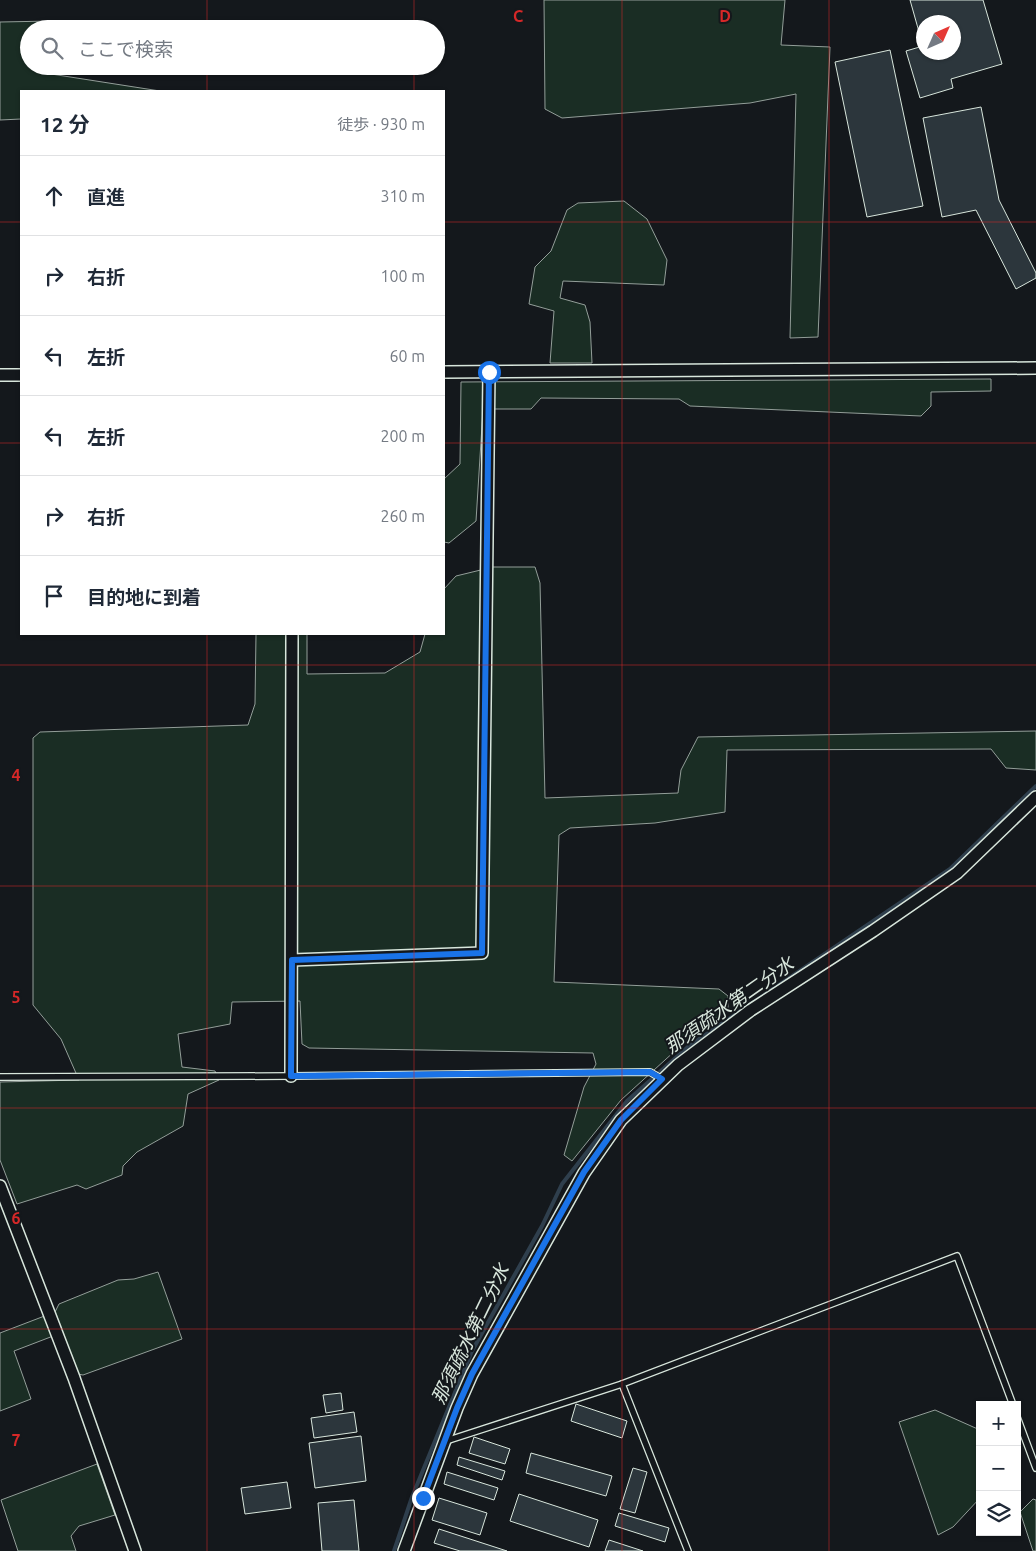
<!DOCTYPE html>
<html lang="ja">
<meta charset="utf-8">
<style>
:root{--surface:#fff;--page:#f2f2f3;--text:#1f2937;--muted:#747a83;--line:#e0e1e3}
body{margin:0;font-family:Ubuntu,"Noto Sans JP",sans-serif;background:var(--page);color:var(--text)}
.controls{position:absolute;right:15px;bottom:15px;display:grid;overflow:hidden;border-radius:0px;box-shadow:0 1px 4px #0004}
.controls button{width:45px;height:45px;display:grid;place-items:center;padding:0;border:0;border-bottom:1px solid var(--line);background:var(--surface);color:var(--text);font:25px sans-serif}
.compass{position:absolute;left:916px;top:15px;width:45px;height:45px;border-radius:50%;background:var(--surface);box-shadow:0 1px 4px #0004;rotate:45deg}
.stop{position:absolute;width:15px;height:15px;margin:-11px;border:4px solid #1a73e8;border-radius:50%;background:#fff}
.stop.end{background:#1a73e8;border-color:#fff;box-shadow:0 1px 5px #0008}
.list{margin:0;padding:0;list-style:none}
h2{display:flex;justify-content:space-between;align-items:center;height:65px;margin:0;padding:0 20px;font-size:21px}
h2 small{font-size:16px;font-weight:400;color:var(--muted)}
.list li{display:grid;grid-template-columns:32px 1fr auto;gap:15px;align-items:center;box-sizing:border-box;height:80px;padding:0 20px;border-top:1px solid var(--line)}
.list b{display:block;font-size:19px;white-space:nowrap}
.list em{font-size:16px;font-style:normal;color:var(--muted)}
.icon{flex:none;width:28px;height:28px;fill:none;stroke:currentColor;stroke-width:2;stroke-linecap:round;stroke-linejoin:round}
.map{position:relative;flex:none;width:1036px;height:1551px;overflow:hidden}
.search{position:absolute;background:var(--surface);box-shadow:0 1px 4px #0004;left:20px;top:20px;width:425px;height:55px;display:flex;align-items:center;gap:12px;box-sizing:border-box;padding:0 18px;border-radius:28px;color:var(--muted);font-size:19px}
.panel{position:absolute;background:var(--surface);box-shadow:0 1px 4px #0004;left:20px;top:90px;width:425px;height:545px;border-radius:0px}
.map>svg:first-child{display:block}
.green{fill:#1a2d24;stroke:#939e99}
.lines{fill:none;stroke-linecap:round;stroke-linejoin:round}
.stream{stroke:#2f3f4d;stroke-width:4}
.building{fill:#2c363c;stroke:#d8e6dc;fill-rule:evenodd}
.service-casing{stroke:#d8e6dc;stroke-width:8}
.minor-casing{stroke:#d8e6dc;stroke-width:14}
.service{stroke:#14181c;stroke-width:5.5}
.minor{stroke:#14181c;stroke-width:11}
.route{stroke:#1a73e8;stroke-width:6}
.grid{fill:none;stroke:#d62828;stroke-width:1;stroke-opacity:0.55}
.labels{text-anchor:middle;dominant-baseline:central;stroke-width:4;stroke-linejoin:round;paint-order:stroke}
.water-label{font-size:19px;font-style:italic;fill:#d8e6dc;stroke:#14181c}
.grid-label{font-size:16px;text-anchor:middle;font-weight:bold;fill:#d62828;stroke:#14181c;stroke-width:4;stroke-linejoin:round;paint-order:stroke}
</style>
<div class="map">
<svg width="1036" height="1551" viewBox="0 0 1036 1551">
<rect width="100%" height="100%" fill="#14181c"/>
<g class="green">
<polygon points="544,0 785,0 781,45 830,47 818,337 790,338 796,94 750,103 562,118 545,109"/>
<polygon points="52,21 52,29 29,29 29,66 51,66 51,74 160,91 21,91 21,119 0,120 0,22"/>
<polygon points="624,201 647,219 667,260 664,285 563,281 560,298 585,305 590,322 592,363 550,363 554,311 529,304 535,267 551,251 567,210 578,203"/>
<polygon points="991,379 991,391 931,392 931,406 921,416 690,406 679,399 541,398 531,409 483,409 476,521 449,543 444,542 444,479 460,464 461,382"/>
<polygon points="493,567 535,567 540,583 545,798 678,793 681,770 698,737 1036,731 1036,770 1006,768 991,749 727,750 725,812 655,823 570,828 559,835 554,982 719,989 728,996 728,1009 687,1040 621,1100 572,1161 564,1155 584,1087 596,1064 593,1053 309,1048 302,1044 300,1001 232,1002 230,1024 178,1034 182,1067 215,1071 219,1080 188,1094 183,1126 137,1152 123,1166 122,1175 86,1189 77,1185 17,1204 0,1160 0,1082 79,1080 61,1039 33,1005 33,738 40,732 248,725 255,704 256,634 307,634 307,674 385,673 420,652 425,634 444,634 444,589 456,576"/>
<polygon points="158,1272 182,1339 83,1375 78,1374 61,1333 14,1351 31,1399 0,1411 0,1333 55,1312 59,1304 118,1280 134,1279"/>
<polygon points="935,1410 980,1430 980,1498 953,1527 938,1535 899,1422"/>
<polygon points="97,1464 115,1515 79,1526 71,1536 76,1551 18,1551 1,1500"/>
<polygon points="1033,1499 1036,1500 1036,1551 1033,1551 1020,1512"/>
</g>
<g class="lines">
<polyline class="stream" points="394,1551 412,1497 472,1351 542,1226 562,1184 627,1101 689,1046 950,869 1036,786"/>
</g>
<g class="building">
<path d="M910 0H983L1002 64 951 79 953 88 920 98 906 51 923 46ZM924 22H954V52H924Z"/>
<polygon points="890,50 923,206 867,217 835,62"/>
<polygon points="981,107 999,200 1036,273 1036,278 1016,289 976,210 942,217 923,118"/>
<polygon points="341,1393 343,1410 326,1413 323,1395"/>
<polygon points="576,1404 627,1421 622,1438 571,1421"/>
<polygon points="354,1412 357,1432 314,1438 311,1418"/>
<polygon points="361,1436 366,1481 315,1488 309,1443"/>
<polygon points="474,1437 510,1449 505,1464 469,1453"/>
<polygon points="531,1453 612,1476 606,1496 526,1473"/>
<polygon points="459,1457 505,1471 502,1480 457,1465"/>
<polygon points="633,1468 647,1472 635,1513 620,1509"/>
<polygon points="447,1472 498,1488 494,1500 444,1484"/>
<polygon points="287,1482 291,1508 245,1514 241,1488"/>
<polygon points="519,1494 598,1520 589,1547 510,1521"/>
<polygon points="439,1498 487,1513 480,1535 432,1520"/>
<polygon points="354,1500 359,1551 322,1551 318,1503"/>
<polygon points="619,1513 669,1528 665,1542 615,1526"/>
<polygon points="439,1529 507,1551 460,1551 434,1543"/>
<polygon points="609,1540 643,1551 605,1551"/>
</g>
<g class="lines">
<defs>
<g id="service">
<polyline points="0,1077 291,1076 650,1072 662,1079"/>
<polyline points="622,1384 688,1551"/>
<polyline points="1017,1417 1036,1468"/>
<polyline points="446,1441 622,1384 957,1256 1013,1405"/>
</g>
<g id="minor">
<polyline points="444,372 1036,368"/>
<polyline points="0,375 21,375"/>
<polyline points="292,960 482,953 489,372"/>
<polyline points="291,1076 292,634"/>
<polyline points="0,1186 74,1378 135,1551"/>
<polyline points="404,1551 457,1408 472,1374 584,1173 621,1120 678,1065 751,1010 873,931 957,873 1036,797"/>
</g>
</defs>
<use href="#service" class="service-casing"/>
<use href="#minor" class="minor-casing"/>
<use href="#service" class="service"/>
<use href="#minor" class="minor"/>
</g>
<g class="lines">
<polyline class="route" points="423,1498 457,1408 472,1374 584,1172 621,1120 662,1079 650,1072 291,1076 292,960 482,953 489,372"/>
</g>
<path class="grid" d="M207 0V29M414 0V29M622 0V1551M829 0V1551M207 66V91M414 66V91M0 222H21M444 222H1036M0 443H21M444 443H1036M207 634V1551M414 634V1551M0 665H1036M0 886H1036M0 1108H1036M0 1329H1036"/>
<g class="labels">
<g class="water-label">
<text transform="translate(729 1005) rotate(-35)">那須疏水第二分水</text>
<text transform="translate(470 1334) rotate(-64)">那須疏水第二分水</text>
</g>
</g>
<g class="grid-label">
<text x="518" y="22">C</text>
<text x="725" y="22">D</text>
<text x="16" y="781">4</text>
<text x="16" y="1003">5</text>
<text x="16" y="1224">6</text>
<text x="16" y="1446">7</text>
</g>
</svg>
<div class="controls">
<button>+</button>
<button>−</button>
<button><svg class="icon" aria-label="layers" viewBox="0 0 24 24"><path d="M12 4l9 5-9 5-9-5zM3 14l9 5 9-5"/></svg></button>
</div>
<svg class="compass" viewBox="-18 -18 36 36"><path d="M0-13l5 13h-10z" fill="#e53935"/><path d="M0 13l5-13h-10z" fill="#747a83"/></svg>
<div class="stop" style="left:489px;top:372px"></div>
<div class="stop end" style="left:423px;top:1498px"></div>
<div class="search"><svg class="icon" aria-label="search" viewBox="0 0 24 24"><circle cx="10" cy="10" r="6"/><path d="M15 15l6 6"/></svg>ここで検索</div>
<section class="panel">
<h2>12 分<small>徒歩 · 930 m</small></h2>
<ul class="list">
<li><svg class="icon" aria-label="ahead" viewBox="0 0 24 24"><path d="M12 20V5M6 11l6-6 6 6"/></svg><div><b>直進</b></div><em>310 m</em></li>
<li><svg class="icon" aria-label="right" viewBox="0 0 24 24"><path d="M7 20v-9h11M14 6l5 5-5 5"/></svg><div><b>右折</b></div><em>100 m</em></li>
<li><svg class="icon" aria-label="left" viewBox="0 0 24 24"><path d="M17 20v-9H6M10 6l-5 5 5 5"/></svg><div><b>左折</b></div><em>60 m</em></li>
<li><svg class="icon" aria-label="left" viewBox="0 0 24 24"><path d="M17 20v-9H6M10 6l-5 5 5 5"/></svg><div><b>左折</b></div><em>200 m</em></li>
<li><svg class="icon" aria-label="right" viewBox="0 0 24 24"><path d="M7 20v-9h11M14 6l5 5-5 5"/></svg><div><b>右折</b></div><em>260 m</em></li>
<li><svg class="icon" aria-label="arrive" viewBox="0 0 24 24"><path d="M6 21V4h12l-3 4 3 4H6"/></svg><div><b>目的地に到着</b></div></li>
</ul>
</section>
</div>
